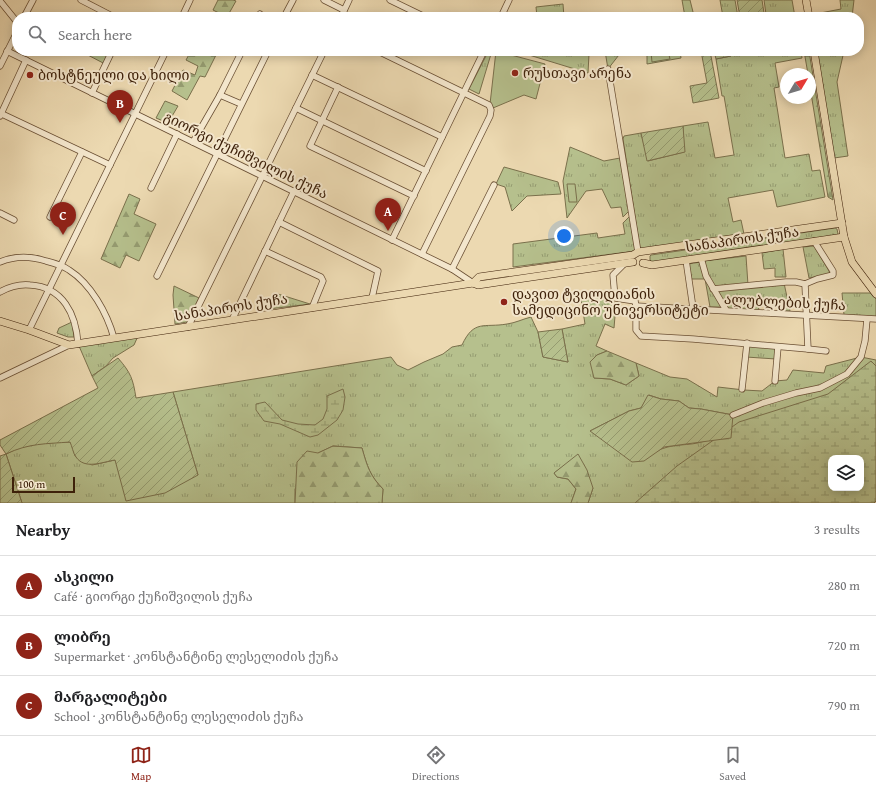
<!DOCTYPE html>
<meta charset="utf-8">
<style>
:root{--surface:#fff;--page:#f2f2f2;--text:#202124;--muted:#757577;--line:#e0e0e0;--accent:#8f2418}
body{margin:0;font-family:"Gentium Book Plus","Noto Serif Georgian",serif;background:var(--page);color:var(--text)}
.controls{position:absolute;right:12px;bottom:12px;display:grid;overflow:hidden;border-radius:8px;box-shadow:0 2px 10px #0003}
.controls button{width:36px;height:36px;display:grid;place-items:center;padding:0;border:0;border-bottom:1px solid var(--line);background:var(--surface);color:var(--text);font:20px sans-serif}
.compass{position:absolute;left:780px;top:68px;width:36px;height:36px;border-radius:50%;background:var(--surface);box-shadow:0 2px 10px #0003;rotate:52deg}
.scale{position:absolute;left:12px;bottom:10px;width:63px;box-sizing:border-box;padding-left:4px;border:2px solid #3e210a;border-top:0;font-size:11px;line-height:14px;white-space:nowrap;color:#3e210a;-webkit-text-stroke:3px #f3e6cc;paint-order:stroke}
.you{position:absolute;left:564px;top:236px;width:14px;height:14px;margin:-10px;border:3px solid #fff;border-radius:50%;background:#1a73e8;box-shadow:0 0 0 6px #1a73e833}
.badge{display:grid;place-items:center;width:26px;height:26px;border-radius:50%;background:var(--accent);color:#fff;font-size:13px;font-weight:700}
.pin{position:absolute;translate:-50% -33px;filter:drop-shadow(0 1px 2px #0008)}
.pin::after{content:'';position:absolute;top:21px;width:14px;height:12px;background:inherit;clip-path:polygon(0 0,100% 0,50% 100%)}
.list{margin:0;padding:0;list-style:none}
h2{display:flex;justify-content:space-between;align-items:center;height:52px;margin:0;padding:0 16px;font-size:17px}
h2 small{font-size:13px;font-weight:400;color:var(--muted)}
.list li{display:grid;grid-template-columns:26px 1fr auto;gap:12px;align-items:center;box-sizing:border-box;height:60px;padding:0 16px;border-top:1px solid var(--line)}
.list b{display:block;font-size:15px;white-space:nowrap}
.list p{margin:0;font-size:13px;white-space:nowrap;color:var(--muted)}
.list em{font-size:13px;font-style:normal;color:var(--muted)}
.icon{flex:none;width:22px;height:22px;fill:none;stroke:currentColor;stroke-width:2;stroke-linecap:round;stroke-linejoin:round}
.map{position:relative;flex:none;width:876px;height:503px;overflow:hidden}
.search{position:absolute;background:var(--surface);box-shadow:0 2px 10px #0003;left:12px;right:12px;top:12px;height:44px;display:flex;align-items:center;gap:10px;box-sizing:border-box;padding:0 14px;border-radius:16px;color:var(--muted);font-size:15px}
.sheet{height:232px;background:var(--surface)}
nav{display:flex;justify-content:space-around;align-items:center;box-sizing:border-box;height:56px;border-top:1px solid var(--line);background:var(--surface);font-size:11px;color:var(--muted)}
nav a{display:grid;justify-items:center;gap:2px}
nav .on{color:var(--accent)}
.map>svg:first-child{display:block}
.grass{fill:url(#grass-tufts);stroke:#7a704c;fill-rule:evenodd}
.forest{fill:url(#forest-firs);stroke:#7a704c}
.wetland{fill:url(#wetland-marsh);stroke:#7a704c;fill-rule:evenodd}
.garden{fill:url(#garden-furrows);stroke:#7a704c}
.pitch{fill:#b6c08d;stroke:#7a704c}
.lines{fill:none;stroke-linecap:round;stroke-linejoin:round}
.minor-casing{stroke:#6a4f34;stroke-width:7}
.major-casing{stroke:#3e210a;stroke-width:8}
.minor{stroke:#f3e6cc;stroke-width:5.5}
.major{stroke:#ecd9b1;stroke-width:7}
.poi-dot{fill:#8f2418;stroke:#f3e6cc;stroke-width:1.5}
.labels{text-anchor:middle;dominant-baseline:central;stroke-width:4;stroke-linejoin:round;paint-order:stroke}
.poi-label{font-size:14px;fill:#3e210a;stroke:#f3e6cc;text-anchor:start}
.street-label{font-size:14px;fill:#3e210a;stroke:#f3e6cc}
</style>
<div class="map">
<svg width="876" height="503" viewBox="0 0 876 503">
<defs>
<pattern id="grass-tufts" width="24" height="20" patternUnits="userSpaceOnUse"><rect width="24" height="20" fill="#b6c08d"/><path d="M3 7l-1-3M5 7V3M7 7l1-3M15 17l-1-3M17 17v-4M19 17l1-3" fill="none" stroke="#959c71"/></pattern>
<pattern id="forest-firs" width="22" height="20" patternUnits="userSpaceOnUse"><rect width="22" height="20" fill="#b6c08d"/><path d="M5 1l3.5 6h-7zM16 11l3.5 6h-7z" fill="#959c71"/></pattern>
<pattern id="wetland-marsh" width="20" height="14" patternUnits="userSpaceOnUse"><rect width="20" height="14" fill="#b6c08d"/><path d="M1 5h8M5 5V1M11 12h8M15 12V8" fill="none" stroke="#959c71"/></pattern>
<pattern id="garden-furrows" width="10" height="10" patternUnits="userSpaceOnUse"><rect width="10" height="10" fill="#b6c08d"/><path d="M-1 1l2-2M0 10L10 0M9 11l2-2" fill="none" stroke="#959c71"/></pattern>
</defs>
<rect width="100%" height="100%" fill="#ecd9b1"/>
<filter id="stains"><feTurbulence type="fractalNoise" baseFrequency=".005" numOctaves="4"/><feColorMatrix values="0 0 0 0 .2 0 0 0 0 .09 0 0 0 0 .02 0 0 0 .5 -.17"/></filter>
<radialGradient id="worn" r=".72"><stop offset=".6" stop-color="#630" stop-opacity="0"/><stop offset="1" stop-color="#630" stop-opacity=".3"/></radialGradient>
<g class="grass">
<polygon points="682,0 690,0 694,16 705,15 705,17 685,17"/>
<polygon points="720,0 735,0 738,17 723,17"/>
<polygon points="764,0 792,0 795,17 746,17 766,14"/>
<polygon points="840,0 854,0 852,17 811,17 810,15 841,9"/>
<polygon points="563,4 564,17 537,17 536,7"/>
<polygon points="516,51 569,51 569,54 589,54 588,73"/>
<polygon points="605,51 622,51 608,69"/>
<polygon points="647,51 680,51 681,58 647,64"/>
<polygon points="731,51 801,51 802,58 775,63 779,87 774,88 785,158 809,154 812,171 820,170 825,197 777,207 773,190 728,198 733,222 741,220 744,234 640,249 623,139 624,136 641,133 648,161 684,152 683,126 708,122 715,158 734,155 724,96 722,96 716,59 731,56"/>
<polygon points="816,51 844,51 837,82 848,156 834,158"/>
<polygon points="488,52 491,54 479,94 469,89"/>
<polygon points="570,147 604,161 620,158 629,211 623,217 621,207 611,208 602,189 586,191 567,218 563,181"/>
<polygon points="504,167 558,182 561,194 527,196 512,211 505,187 496,184"/>
<polygon points="630,216 635,251 513,267 513,244 597,233 598,238 625,234 623,223"/>
<polygon points="835,228 837,229 838,234 836,235 652,262 650,260 650,256 651,255"/>
<polygon points="814,246 829,271 830,274 809,278 803,247"/>
<polygon points="783,249 786,277 775,277 775,268 764,269 762,253"/>
<polygon points="746,256 748,285 715,288 708,277 704,261"/>
<polygon points="701,262 722,307 710,307 705,279 690,279 688,264"/>
<polygon points="784,283 790,311 778,311 776,300 758,301 759,312 727,310 715,289"/>
<polygon points="842,293 871,293 876,299 876,317 844,315"/>
<polygon points="278,294 310,304 269,309"/>
<path d="M605 296 616 304 614 328 605 324 596 346 607 351 597 355 594 378 610 379 626 385 639 376 636 363 670 377 687 379 717 397 718 387 744 390 762 391 775 381 787 380 793 370 824 373 826 366 861 357 876 360V460L861 458H831L688 503H588L593 488 565 465 554 473 557 477 568 479 576 489 571 503H382L383 489C370 476 367 466 362 448L333 446 318 453 295 489V503H22L6 454 20 447 40 443 71 442 75 456 92 465 115 460 198 475 173 392 391 357 397 365 408 370 424 362 443 354 452 347 462 345C474 319 484 328 507 324 515 323 523 319 531 317L538 332 543 357 568 362 562 329 585 324 581 299ZM649 395 661 399 679 401 689 408 701 409 733 415C727 420 711 439 705 441 688 447 673 442 655 452L590 431 629 411 641 408Z"/>
<polygon points="72,322 74,337 68,337 57,333 59,328"/>
<polygon points="138,336 134,345 113,358 106,366 92,376 79,346"/>
<polygon points="747,345 777,347 776,359 746,357"/>
</g>
<g class="forest">
<polygon points="218,0 233,0 236,1 227,17 213,10"/>
<polygon points="191,51 218,51 205,77 200,76 187,100 172,91 183,70 195,75 198,66 186,60"/>
<polygon points="804,51 809,51 833,200 828,197 810,87 810,74 808,74"/>
<polygon points="165,101 178,106 168,123 156,118"/>
<polygon points="129,194 140,199 134,214 156,224 139,261 126,255 120,268 101,259"/>
<polygon points="174,286 199,298 187,322 175,324 173,295"/>
<polygon points="607,351 636,363 639,376 626,385 610,379 594,378 590,362 597,355"/>
<path d="M333 446 362 448C367 466 370 476 383 489L382 503H295L297 462 307 451 318 453Z"/>
<polygon points="578,454 587,470 593,488 588,503 571,503 576,489 568,479 557,477 554,473"/>
</g>
<g class="wetland">
<path d="M871 361 876 366V501L874 503H635L677 466 739 422 828 394ZM831 458H861V488H831Z"/>
<polygon points="343,389 345,397 343,410 337,420 318,435 310,437 280,424 264,421 256,410 256,404 265,402 282,420 298,424 315,425 323,419 327,409 327,396"/>
</g>
<g class="garden">
<polygon points="737,0 762,0 764,13 740,17"/>
<polygon points="701,51 710,51 719,98 693,103 690,86 707,83"/>
<polygon points="714,51 731,51 731,56 716,59"/>
<polygon points="683,126 685,152 647,161 641,133"/>
<polygon points="562,329 568,362 543,357 538,332"/>
<path d="M118 358C131 373 133 379 136 398L173 392 198 475 165 493 126 501 115 460C102 462 85 470 76 457 73 453 72 446 70 442 46 444 29 443 6 454L22 503H0V456L6 454 0 445V440L98 388 92 376Z"/>
<polygon points="648,395 661,399 679,401 689,408 701,409 733,415 731,438 664,447 644,461 632,462 590,431 629,411 641,408"/>
</g>
<g class="pitch">
<polygon points="85,51 110,51 105,64 84,53"/>
<polygon points="496,51 545,64 536,99 524,95 493,108 490,104"/>
<polygon points="668,51 670,59 652,62 651,52"/>
<polygon points="567,184 575,184 577,202 569,202"/>
</g>
<g class="lines">
<defs>
<g id="minor">
<polyline points="81,0 114,17"/>
<polyline points="324,0 344,10"/>
<polyline points="390,0 425,17"/>
<polyline points="0,1 17,22"/>
<polyline points="24,17 33,0"/>
<polyline points="182,17 190,0"/>
<polyline points="258,17 260,14"/>
<polyline points="284,17 293,0"/>
<polyline points="341,17 349,0"/>
<polyline points="501,17 509,0"/>
<polyline points="7,51 452,269 473,283"/>
<polyline points="378,51 489,105 491,110 490,116 422,254"/>
<polyline points="0,66 17,32"/>
<polyline points="608,69 638,252"/>
<polyline points="312,75 442,137"/>
<polyline points="338,87 310,146 414,196"/>
<polyline points="92,93 112,51"/>
<polyline points="220,95 241,104"/>
<polyline points="296,108 426,171"/>
<polyline points="2,114 110,165"/>
<polyline points="0,116 26,60"/>
<polyline points="193,142 220,95 242,51"/>
<polyline points="151,188 177,134"/>
<polyline points="0,213 14,220"/>
<polyline points="50,217 82,152"/>
<polyline points="279,222 378,271 372,298"/>
<polyline points="392,240 484,51"/>
<polyline points="265,251 321,277 323,281 312,308"/>
<polyline points="701,258 706,276 726,310"/>
<polyline points="686,260 693,308"/>
<path d="M0 262C14 256 31 256 46 261 54 263 62 265 69 270 91 284 107 313 114 338"/>
<polyline points="624,264 613,275 615,298 635,301 636,306"/>
<polyline points="452,269 494,185"/>
<polyline points="157,276 268,51"/>
<polyline points="713,289 786,282 796,282 805,284 817,279 833,275 833,271 814,241"/>
<path d="M0 292C9 287 20 284 30 285 63 287 76 314 78 344"/>
<polyline points="636,306 636,330 641,336 693,339 808,349 805,284"/>
<polyline points="636,306 876,319"/>
<polyline points="232,320 294,191"/>
<polyline points="188,327 324,51"/>
<polyline points="29,330 166,51"/>
<polyline points="808,349 826,351"/>
<polyline points="0,378 69,345"/>
<polyline points="775,381 778,347"/>
<polyline points="742,389 747,343"/>
<polyline points="733,415 763,403 796,393 820,388 847,374 861,357 865,341 867,319"/>
</g>
<g id="major">
<polyline points="806,0 809,17"/>
<polyline points="814,51 844,237 852,262 876,294"/>
<polyline points="643,263 652,265 844,237"/>
<polyline points="473,283 479,277 633,255 638,252 842,223"/>
<polyline points="0,321 29,330 69,345 473,283 478,285 633,262"/>
</g>
</defs>
<use href="#minor" class="minor-casing"/>
<use href="#major" class="major-casing"/>
<use href="#minor" class="minor"/>
<use href="#major" class="major"/>
</g>
<g class="poi-dot">
<circle cx="515" cy="73" r="4"/>
<circle cx="30" cy="75" r="4"/>
<circle cx="504" cy="302" r="4"/>
</g>
<g class="labels">
<g class="poi-label">
<text x="523" y="73">რუსთავი არენა</text>
<text x="38" y="75">ბოსტნეული და ხილი</text>
<text x="512" y="294">დავით ტვილდიანის<tspan x="512" dy="16">სამედიცინო უნივერსიტეტი</tspan></text>
</g>
<g class="street-label">
<text transform="translate(246 155) rotate(26)">გიორგი ქუჩიშვილის ქუჩა</text>
<text transform="translate(742 239) rotate(-8)">სანაპიროს ქუჩა</text>
<text transform="translate(785 302) rotate(3)">ალუბლების ქუჩა</text>
<text transform="translate(231 307) rotate(-9)">სანაპიროს ქუჩა</text>
</g>
</g>
<rect width="100%" height="100%" filter="url(#stains)"/>
<rect width="100%" height="100%" fill="url(#worn)"/>
</svg>
<div class="controls">
<button><svg class="icon" aria-label="layers" viewBox="0 0 24 24"><path d="M12 4l9 5-9 5-9-5zM3 14l9 5 9-5"/></svg></button>
</div>
<svg class="compass" viewBox="-18 -18 36 36"><path d="M0-13l5 13h-10z" fill="#e53935"/><path d="M0 13l5-13h-10z" fill="#757577"/></svg>
<div class="scale">100 m</div>
<div class="you"></div>
<div class="pin badge" style="left:388px;top:231px">A</div>
<div class="pin badge" style="left:120px;top:123px">B</div>
<div class="pin badge" style="left:63px;top:235px">C</div>
<div class="search"><svg class="icon" aria-label="search" viewBox="0 0 24 24"><circle cx="10" cy="10" r="6"/><path d="M15 15l6 6"/></svg>Search here</div>
</div>
<section class="sheet">
<h2>Nearby<small>3 results</small></h2>
<ul class="list">
<li><span class="badge">A</span><div><b>ასკილი</b><p>Café · გიორგი ქუჩიშვილის ქუჩა</p></div><em>280 m</em></li>
<li><span class="badge">B</span><div><b>ლიბრე</b><p>Supermarket · კონსტანტინე ლესელიძის ქუჩა</p></div><em>720 m</em></li>
<li><span class="badge">C</span><div><b>მარგალიტები</b><p>School · კონსტანტინე ლესელიძის ქუჩა</p></div><em>790 m</em></li>
</ul>
</section>
<nav>
<a class="on"><svg class="icon" aria-label="map" viewBox="0 0 24 24"><path d="M3 6l6-2 6 2 6-2v14l-6 2-6-2-6 2zM9 4v14M15 6v14"/></svg>Map</a>
<a><svg class="icon" aria-label="directions" viewBox="0 0 24 24"><path d="M12 3l9 9-9 9-9-9zM9 14v-3h6M13 9l2 2-2 2"/></svg>Directions</a>
<a><svg class="icon" aria-label="saved" viewBox="0 0 24 24"><path d="M7 4h10v16l-5-4-5 4z"/></svg>Saved</a>
</nav>
